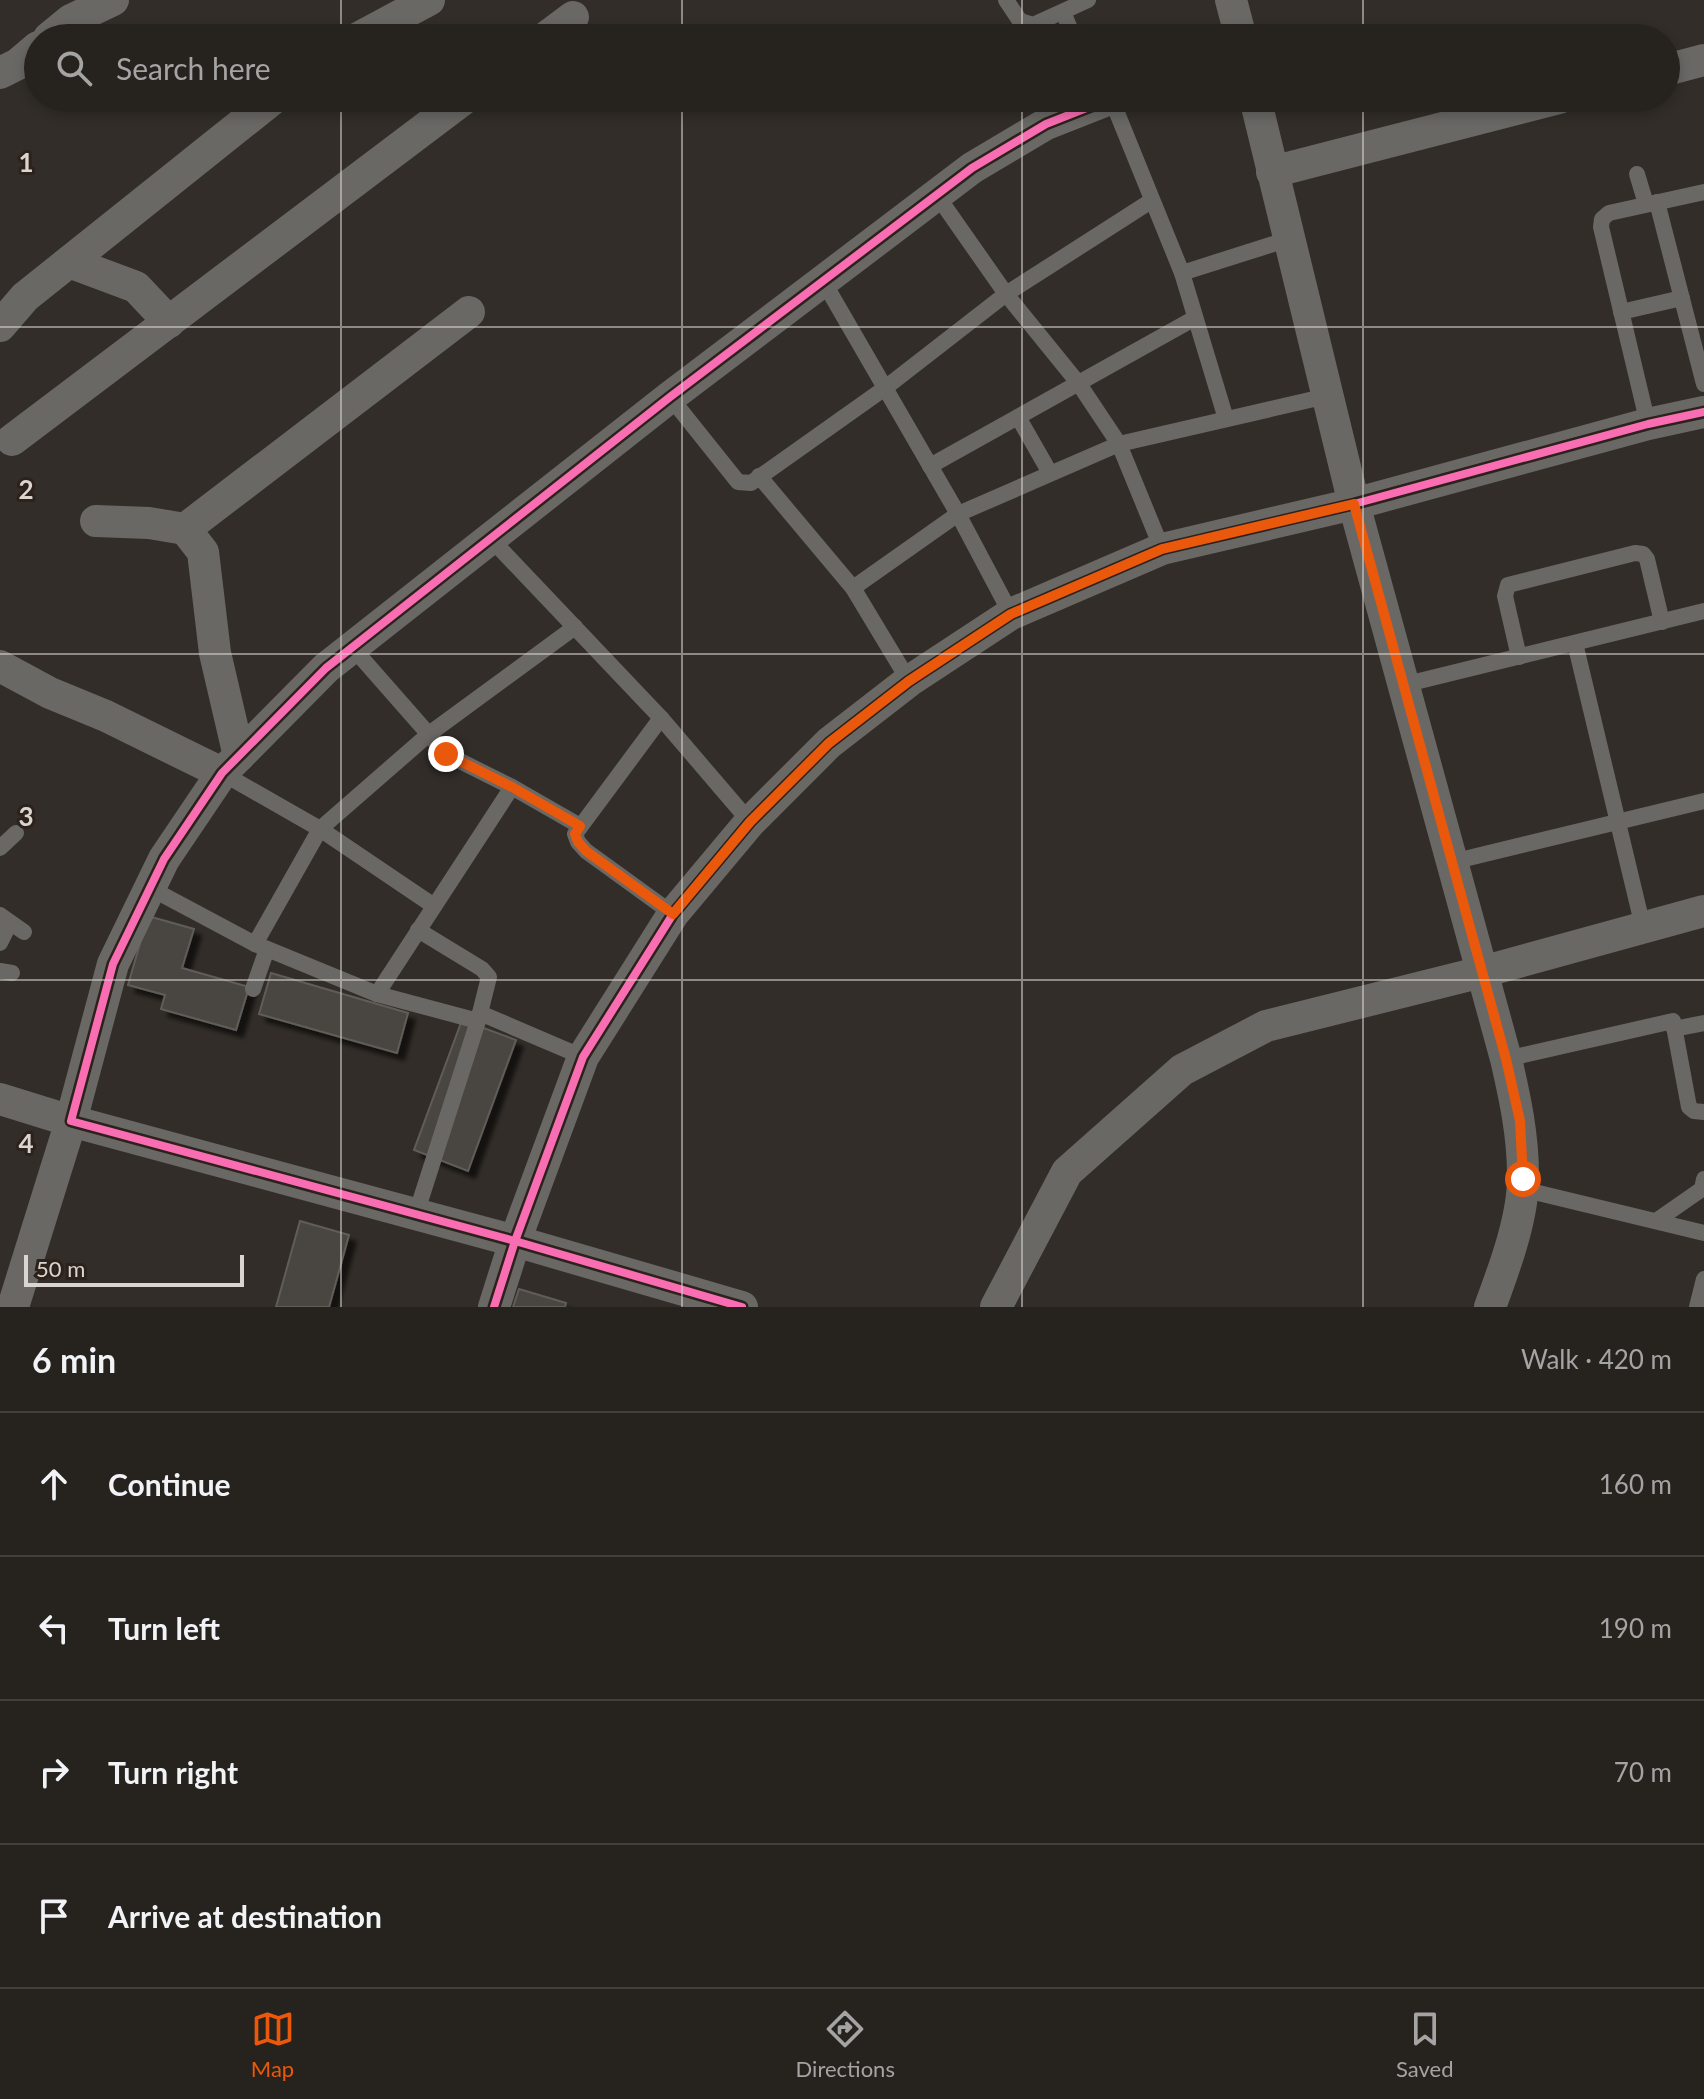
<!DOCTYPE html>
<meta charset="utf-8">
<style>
:root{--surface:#26221e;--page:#2e2a27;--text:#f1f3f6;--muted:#a4a4a4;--line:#423f3c;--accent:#ea580c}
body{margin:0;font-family:Lato,sans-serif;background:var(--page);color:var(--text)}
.scale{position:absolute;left:24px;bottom:20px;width:220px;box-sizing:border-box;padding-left:8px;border:4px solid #dbd5d0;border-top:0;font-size:22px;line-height:28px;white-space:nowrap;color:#dbd5d0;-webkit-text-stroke:6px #2c221b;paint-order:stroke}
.stop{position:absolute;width:24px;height:24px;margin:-18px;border:6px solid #ea580c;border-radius:50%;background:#fff}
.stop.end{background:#ea580c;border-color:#fff;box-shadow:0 2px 8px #0008}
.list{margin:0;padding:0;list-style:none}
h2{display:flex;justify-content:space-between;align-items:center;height:104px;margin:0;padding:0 32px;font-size:34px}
h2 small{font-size:26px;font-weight:400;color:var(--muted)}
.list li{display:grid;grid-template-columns:52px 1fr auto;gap:24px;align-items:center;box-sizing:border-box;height:144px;padding:0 32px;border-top:2px solid var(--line)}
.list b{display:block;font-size:30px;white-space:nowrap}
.list em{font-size:26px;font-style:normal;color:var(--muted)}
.icon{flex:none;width:44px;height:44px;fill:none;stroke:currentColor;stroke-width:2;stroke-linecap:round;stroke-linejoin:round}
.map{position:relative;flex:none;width:1704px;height:1307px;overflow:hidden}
.search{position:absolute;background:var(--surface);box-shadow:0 4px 12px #0003;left:24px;right:24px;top:24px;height:88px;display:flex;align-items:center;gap:20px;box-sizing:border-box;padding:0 28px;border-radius:44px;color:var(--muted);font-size:30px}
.sheet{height:680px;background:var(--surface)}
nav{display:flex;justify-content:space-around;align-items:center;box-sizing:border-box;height:112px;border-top:2px solid var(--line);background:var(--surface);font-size:22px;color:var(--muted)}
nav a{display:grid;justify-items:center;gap:4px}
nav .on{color:var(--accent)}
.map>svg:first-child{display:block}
.building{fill:#494541;stroke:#615c58;stroke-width:2;filter:url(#shadow)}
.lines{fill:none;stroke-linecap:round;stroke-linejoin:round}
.service{stroke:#6a6865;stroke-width:16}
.minor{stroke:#6a6865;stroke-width:32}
.cycleway-casing{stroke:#2c221b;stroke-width:13}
.cycleway{stroke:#f96db3;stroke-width:8}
.route{stroke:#ea580c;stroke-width:10}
.grid{fill:none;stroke:#dbd5d0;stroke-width:2;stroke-opacity:0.55}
.grid-label{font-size:26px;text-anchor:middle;font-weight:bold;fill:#dbd5d0;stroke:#2c221b;stroke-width:6;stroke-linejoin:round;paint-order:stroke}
</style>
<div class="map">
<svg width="1704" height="1307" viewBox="0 0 1704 1307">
<defs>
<filter id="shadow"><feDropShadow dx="7" dy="7" stdDeviation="2" flood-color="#0009"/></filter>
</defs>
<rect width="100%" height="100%" fill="#322d28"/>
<g class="building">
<polygon points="148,916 194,929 182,968 249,987 236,1030 161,1009 165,995 128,985"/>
<polygon points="271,973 408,1013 397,1053 259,1014"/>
<polygon points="462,1020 516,1040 468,1171 414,1150"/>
<polygon points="300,1221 349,1235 329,1307 276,1307"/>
<polygon points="519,1289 566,1303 565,1307 513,1307"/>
</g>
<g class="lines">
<g class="service">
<polyline points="1006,0 1020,21 1033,25 1088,0"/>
<polyline points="1063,12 1074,38"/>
<polyline points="1111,98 1182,273 1226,419"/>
<polyline points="1637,174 1646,204"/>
<polyline points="936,194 1006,294 1079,384 1119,444 1162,549"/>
<polyline points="1657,202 1704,384"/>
<polyline points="1182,273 1289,239"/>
<polyline points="822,279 958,514 1011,614"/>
<polyline points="1621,312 1682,298"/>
<polyline points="670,397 738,482 751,483 885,388 1006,294 1151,201"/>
<polyline points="1018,417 1050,473"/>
<polyline points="1648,424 1601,227 1602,219 1609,213 1704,192"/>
<polyline points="930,466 1195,318"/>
<polyline points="759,476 853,588 909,681"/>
<polyline points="490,538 661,718 750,822"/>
<polyline points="853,588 958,514 1119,444 1327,396"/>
<polyline points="1575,643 1643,927"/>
<polyline points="352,647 446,754 512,787 580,826"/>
<polyline points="1519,657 1505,596 1508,585 1635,553 1643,554 1647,559 1662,622"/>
<polyline points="1403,685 1704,611"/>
<polyline points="661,718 575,834 578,842 586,851 673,914"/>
<polyline points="222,773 320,829 434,906"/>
<polyline points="0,848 16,833"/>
<polyline points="1452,862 1704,801"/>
<polyline points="150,888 255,944 377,994 478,1021"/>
<polyline points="0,915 24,932"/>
<polyline points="0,943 10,923"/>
<polyline points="255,944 320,829 429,734 575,627"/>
<polyline points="0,971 12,973"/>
<polyline points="253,989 267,949"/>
<polyline points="377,994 512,787"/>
<polyline points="480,1013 583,1057"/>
<polyline points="1674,1029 1704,1023"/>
<polyline points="1506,1059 1673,1021 1689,1107 1694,1111 1704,1112"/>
<polyline points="1522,1189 1704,1233"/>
<polyline points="416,1214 478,1021 489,977 482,969 418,930"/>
<polyline points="1656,1221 1702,1189 1704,1179"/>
<polyline points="1697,1307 1704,1279"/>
</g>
<g class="minor">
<polyline points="1231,0 1241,38"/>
<polyline points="49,38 71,20 113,0"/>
<polyline points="358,38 429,0"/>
<polyline points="545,38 573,17"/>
<polyline points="1666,70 1704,60"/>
<polyline points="0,73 18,64 38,47"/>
<path d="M1255 98 1354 504 1506 1059C1515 1098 1523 1135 1523 1175 1524 1216 1504 1269 1490 1307"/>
<polyline points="1272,172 1559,98"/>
<polyline points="69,262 136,287 169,322"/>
<polyline points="0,326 25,297 274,98"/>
<polyline points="12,440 465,98"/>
<polyline points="96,521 149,523 185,529 203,552 215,653 239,756"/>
<polyline points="185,529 469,312"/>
<polyline points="0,666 50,693 106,716 222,773"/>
<polyline points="0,1099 71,1121 13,1307"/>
<polyline points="494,1307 515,1241 583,1057 673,914 750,822 829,743 909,681 1011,614 1162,549 1354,504 1648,424 1704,412"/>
<polyline points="742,1307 515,1241 71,1121 113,964 164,859 222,773 326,668 670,397 972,168 1046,124 1112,98"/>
<polyline points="996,1307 1067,1172 1182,1070 1266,1026 1482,972 1704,911"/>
</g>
<defs>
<g id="cycleway">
<polyline points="494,1307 515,1241 583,1057 673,914 750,822 829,743 909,681 1011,614 1162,549 1354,504 1648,424 1704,412"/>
<polyline points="742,1307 515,1241 71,1121 113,964 164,859 222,773 326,668 670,397 972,168 1046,124 1112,98"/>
</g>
</defs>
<use href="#cycleway" class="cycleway-casing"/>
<use href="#cycleway" class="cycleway"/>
</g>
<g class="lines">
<polyline class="route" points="446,754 512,787 580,826 575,834 578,842 586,851 673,914 750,822 829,743 909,681 1011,614 1162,549 1354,504 1506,1059 1520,1121 1523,1179"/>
</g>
<path class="grid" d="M341 0V38M682 0V38M1022 0V38M1363 0V38M341 98V1307M682 98V1307M1022 98V1307M1363 98V1307M0 327H1704M0 654H1704M0 980H1704"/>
<g class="grid-label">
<text x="26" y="172">1</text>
<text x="26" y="499">2</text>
<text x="26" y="826">3</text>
<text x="26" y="1153">4</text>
</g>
</svg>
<div class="scale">50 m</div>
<div class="stop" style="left:1523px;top:1179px"></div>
<div class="stop end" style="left:446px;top:754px"></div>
<div class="search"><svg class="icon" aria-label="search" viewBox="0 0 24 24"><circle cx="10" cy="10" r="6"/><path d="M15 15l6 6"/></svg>Search here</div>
</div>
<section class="sheet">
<h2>6 min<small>Walk · 420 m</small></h2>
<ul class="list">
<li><svg class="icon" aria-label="ahead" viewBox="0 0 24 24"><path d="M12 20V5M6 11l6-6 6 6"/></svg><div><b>Continue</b></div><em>160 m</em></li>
<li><svg class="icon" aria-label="left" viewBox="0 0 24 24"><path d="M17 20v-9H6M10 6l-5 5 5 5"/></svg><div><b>Turn left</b></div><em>190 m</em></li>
<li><svg class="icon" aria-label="right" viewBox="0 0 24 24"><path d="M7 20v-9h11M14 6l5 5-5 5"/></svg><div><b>Turn right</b></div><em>70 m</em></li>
<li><svg class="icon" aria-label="arrive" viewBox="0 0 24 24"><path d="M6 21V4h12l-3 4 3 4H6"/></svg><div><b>Arrive at destination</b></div></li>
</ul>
</section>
<nav>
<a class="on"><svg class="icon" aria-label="map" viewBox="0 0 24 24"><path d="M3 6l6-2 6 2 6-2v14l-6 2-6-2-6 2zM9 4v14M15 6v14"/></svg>Map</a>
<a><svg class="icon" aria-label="directions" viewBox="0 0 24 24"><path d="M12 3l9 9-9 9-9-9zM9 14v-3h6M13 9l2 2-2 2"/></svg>Directions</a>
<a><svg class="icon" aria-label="saved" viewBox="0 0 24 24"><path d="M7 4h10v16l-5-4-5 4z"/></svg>Saved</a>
</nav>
